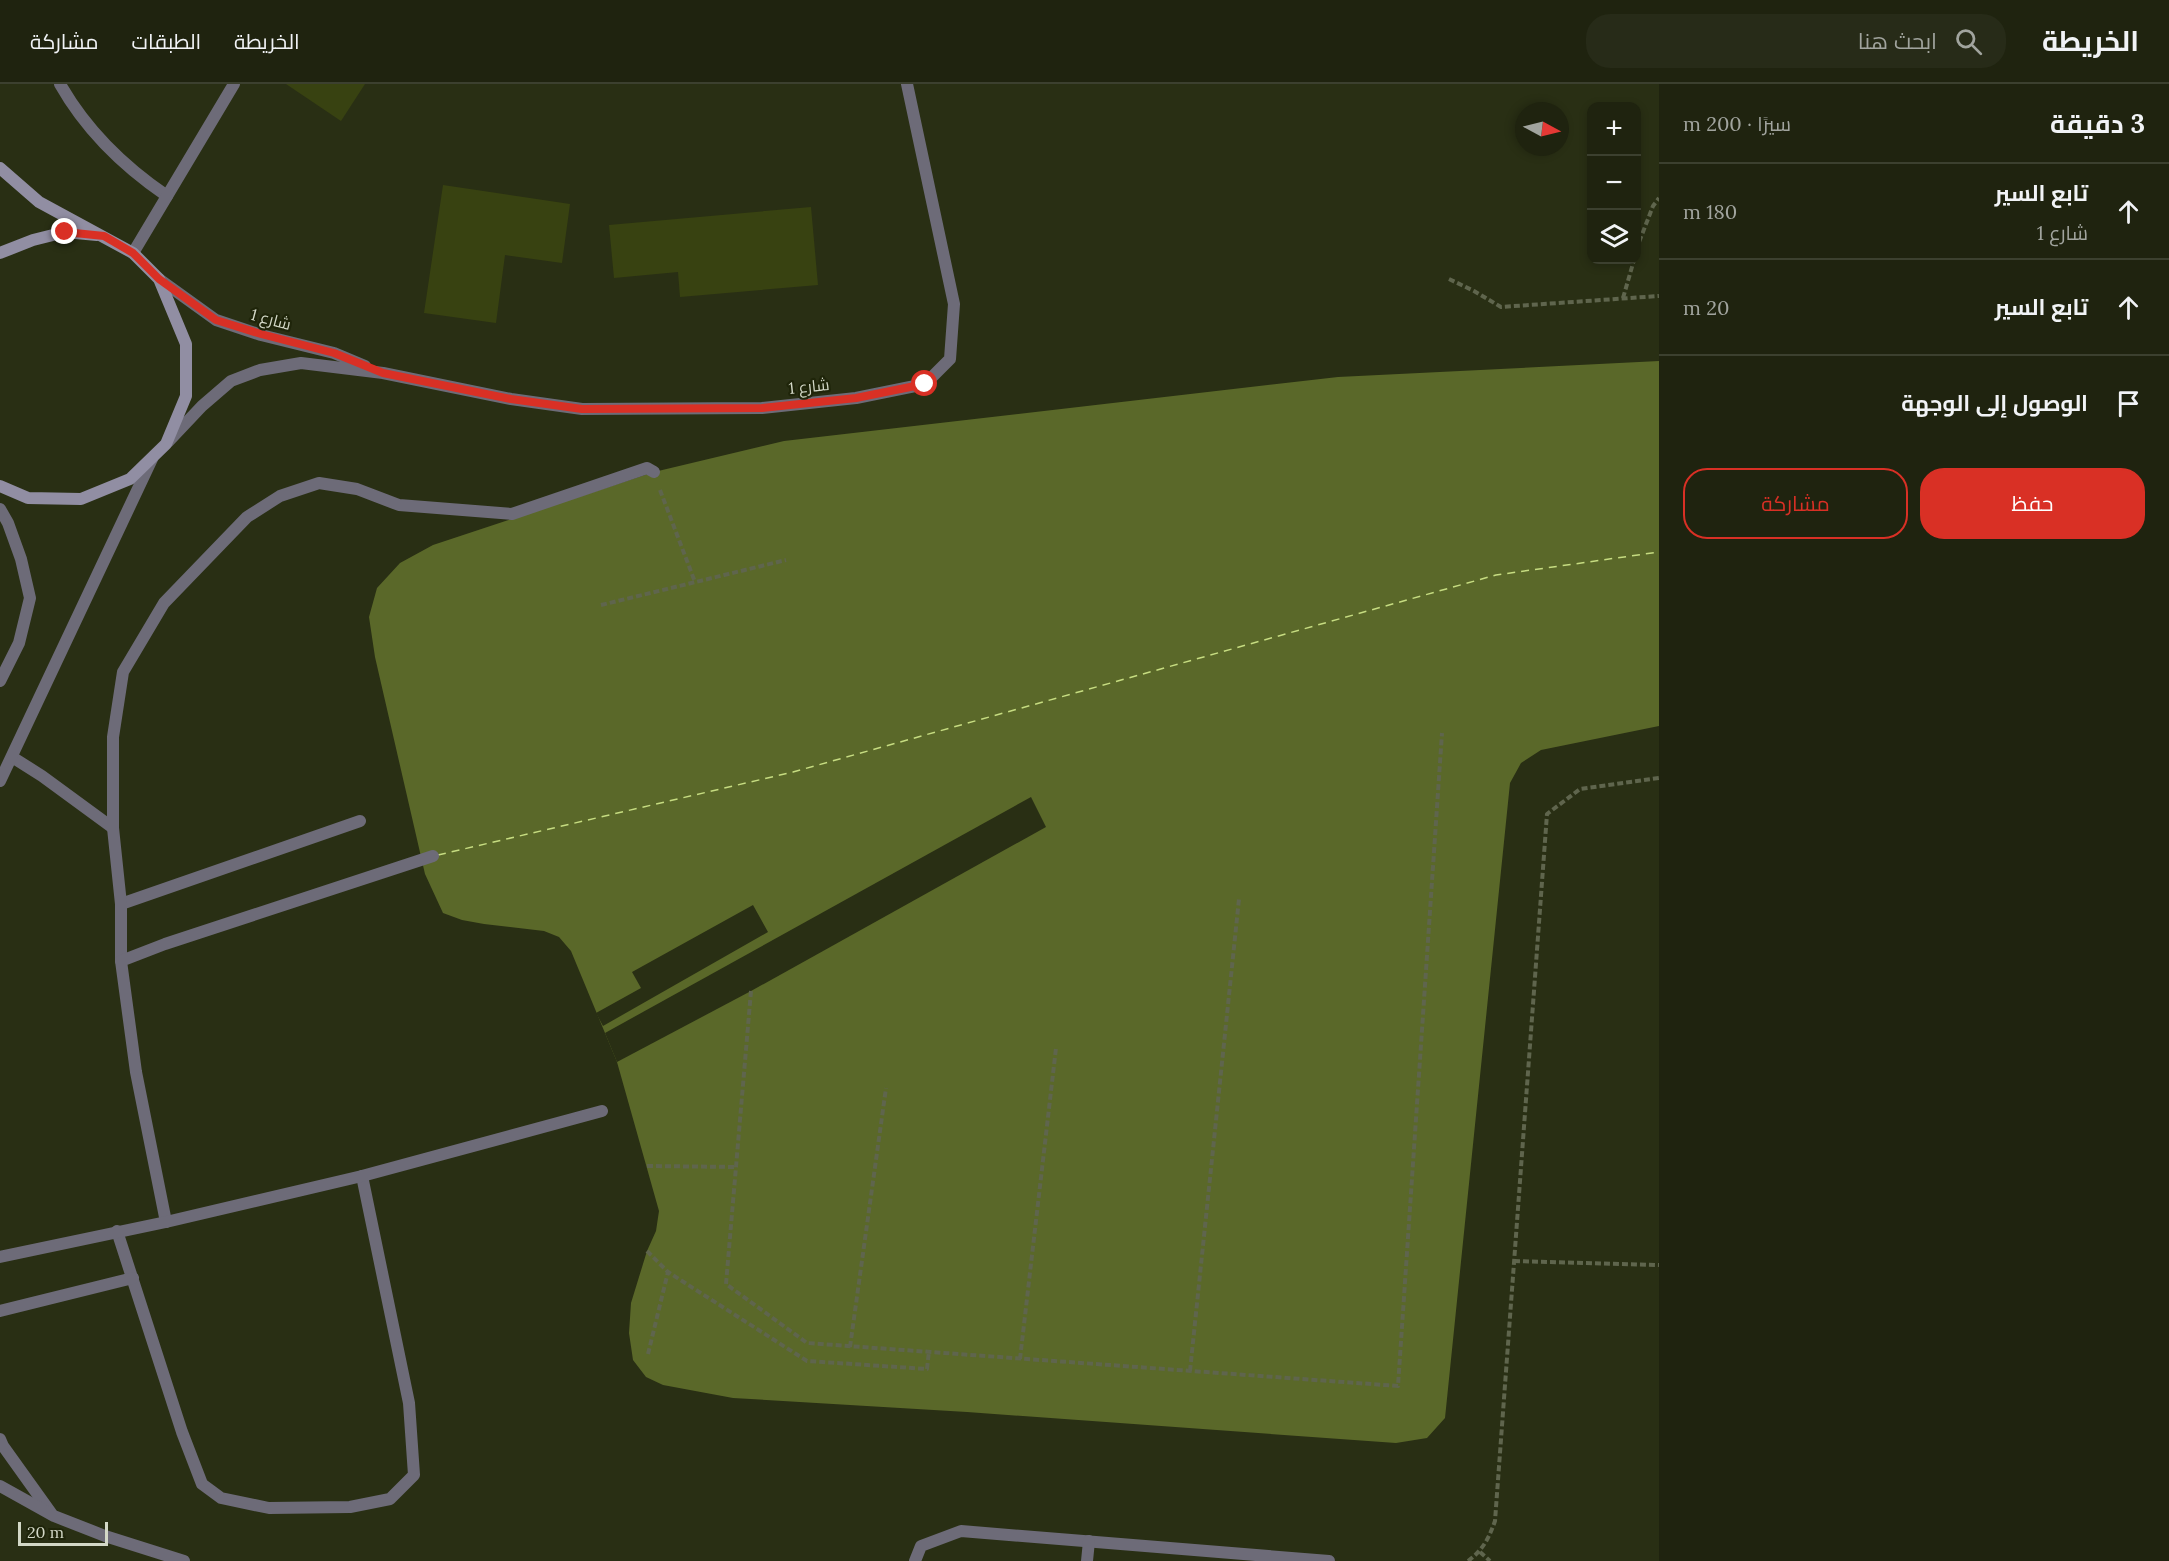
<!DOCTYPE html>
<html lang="ar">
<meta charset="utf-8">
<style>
:root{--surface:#1f230f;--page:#272b18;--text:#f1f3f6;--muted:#a1a49e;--line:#3c402f;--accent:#d93025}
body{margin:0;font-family:Lora,Cairo,serif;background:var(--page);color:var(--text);direction:rtl}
.controls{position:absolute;right:18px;top:18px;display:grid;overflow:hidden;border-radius:12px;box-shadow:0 3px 9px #0003}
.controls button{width:54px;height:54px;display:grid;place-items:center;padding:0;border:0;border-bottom:2px solid var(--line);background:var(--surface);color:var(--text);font:30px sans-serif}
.compass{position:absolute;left:1515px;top:18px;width:54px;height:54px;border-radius:50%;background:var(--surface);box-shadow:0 3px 9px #0003;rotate:97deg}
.scale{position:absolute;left:18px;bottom:15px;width:90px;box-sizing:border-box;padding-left:6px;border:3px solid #d3d8c7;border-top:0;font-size:16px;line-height:21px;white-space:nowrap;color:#d3d8c7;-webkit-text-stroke:4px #1f250a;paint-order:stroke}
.stop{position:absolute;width:18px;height:18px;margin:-14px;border:4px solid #d93025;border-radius:50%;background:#fff}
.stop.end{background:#d93025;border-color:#fff;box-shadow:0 2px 6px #0008}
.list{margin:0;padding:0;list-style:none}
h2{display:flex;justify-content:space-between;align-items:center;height:78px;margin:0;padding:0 24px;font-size:26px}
h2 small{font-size:20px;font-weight:400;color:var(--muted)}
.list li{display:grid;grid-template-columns:39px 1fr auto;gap:18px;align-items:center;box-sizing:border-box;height:96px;padding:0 24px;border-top:2px solid var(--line)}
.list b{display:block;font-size:22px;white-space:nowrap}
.list p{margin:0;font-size:20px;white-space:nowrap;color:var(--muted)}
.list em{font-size:20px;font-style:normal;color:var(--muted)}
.actions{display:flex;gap:12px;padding:18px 24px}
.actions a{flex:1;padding:14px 0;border:2px solid var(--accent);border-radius:24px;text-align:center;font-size:21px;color:var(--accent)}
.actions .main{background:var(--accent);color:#fff}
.icon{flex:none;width:33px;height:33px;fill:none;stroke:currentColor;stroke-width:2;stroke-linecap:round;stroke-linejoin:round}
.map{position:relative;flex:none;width:1659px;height:1477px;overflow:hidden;direction:ltr}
header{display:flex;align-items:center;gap:36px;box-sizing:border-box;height:84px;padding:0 30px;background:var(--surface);border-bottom:2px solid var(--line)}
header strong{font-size:28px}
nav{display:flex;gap:33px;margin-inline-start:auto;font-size:21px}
.search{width:420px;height:54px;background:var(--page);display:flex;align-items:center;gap:15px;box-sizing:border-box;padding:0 21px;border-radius:24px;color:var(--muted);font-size:22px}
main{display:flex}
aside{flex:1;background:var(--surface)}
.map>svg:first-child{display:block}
.water{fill:#5a6829}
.pier{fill:#292f14}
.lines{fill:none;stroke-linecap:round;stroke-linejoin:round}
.ferry{stroke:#c6dc81;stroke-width:1.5;stroke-dasharray:8 6;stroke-linecap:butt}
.building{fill:#384211}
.path{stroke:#5f654d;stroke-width:4;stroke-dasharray:6 3;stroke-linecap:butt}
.lane{stroke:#6d6b78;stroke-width:12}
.street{stroke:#6d6b78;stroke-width:12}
.secondary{stroke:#918ea3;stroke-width:12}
.route{stroke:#d93025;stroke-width:8}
.labels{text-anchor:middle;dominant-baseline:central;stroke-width:4.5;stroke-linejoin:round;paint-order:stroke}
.street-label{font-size:16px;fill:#d3d8c7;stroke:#1f250a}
</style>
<header>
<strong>الخريطة</strong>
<div class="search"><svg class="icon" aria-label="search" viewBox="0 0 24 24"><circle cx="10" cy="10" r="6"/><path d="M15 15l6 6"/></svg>ابحث هنا</div>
<nav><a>الخريطة</a><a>الطبقات</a><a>مشاركة</a></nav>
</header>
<main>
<aside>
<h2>3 دقيقة<small>سيرًا · 200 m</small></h2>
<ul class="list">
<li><svg class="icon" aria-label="ahead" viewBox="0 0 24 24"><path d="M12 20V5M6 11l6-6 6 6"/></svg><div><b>تابع السير</b><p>شارع 1</p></div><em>180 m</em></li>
<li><svg class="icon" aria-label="ahead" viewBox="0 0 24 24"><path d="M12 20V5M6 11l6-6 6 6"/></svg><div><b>تابع السير</b></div><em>20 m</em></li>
<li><svg class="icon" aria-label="arrive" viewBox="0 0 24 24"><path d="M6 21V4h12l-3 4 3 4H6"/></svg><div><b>الوصول إلى الوجهة</b></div></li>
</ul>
<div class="actions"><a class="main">حفظ</a><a>مشاركة</a></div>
</aside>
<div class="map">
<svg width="1659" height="1477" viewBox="0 0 1659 1477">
<rect width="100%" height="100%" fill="#292f14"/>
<polygon class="water" points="1659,277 1659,642 1541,666 1521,679 1510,699 1445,1334 1427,1354 1396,1359 967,1328 733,1314 663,1301 646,1293 633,1276 629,1249 631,1219 647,1167 656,1147 659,1127 617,978 571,867 559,853 544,847 484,840 462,836 443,829 425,790 375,573 369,533 377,504 400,479 433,461 654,388 784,357 1338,293"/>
<g class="pier">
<polygon points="1031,713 1046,743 751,907 617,978 605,949"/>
<polygon points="753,821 768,848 603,942 596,929 641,904 632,888"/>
</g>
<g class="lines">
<polyline class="ferry" points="438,771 793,688 1496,491 1659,468"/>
</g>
<g class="building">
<polygon points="286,0 365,0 341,37"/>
<polygon points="443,101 570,120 562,179 505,171 496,239 424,229"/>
<polygon points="811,123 818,201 680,213 678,188 614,194 609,141"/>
</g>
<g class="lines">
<g class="path">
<polyline points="1636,166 1653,122 1659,114"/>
<polyline points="1449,195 1474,207 1501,223 1659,212"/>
<polyline points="1623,214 1634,176"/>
<polyline points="660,406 695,498"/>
<polyline points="601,521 786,476"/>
<polyline points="751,907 726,1200 807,1259 1398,1302 1442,649"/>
<polyline points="647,1082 737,1083"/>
<polyline points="647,1167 668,1188 807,1277 927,1285 929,1267"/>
<polyline points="1514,1177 1659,1181"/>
<polyline points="850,1263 886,1004"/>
<polyline points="648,1270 668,1188"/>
<polyline points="1020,1275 1056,964"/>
<polyline points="1190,1287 1239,815"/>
<polyline points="1480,1468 1490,1477"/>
<path d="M1468 1477C1483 1466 1489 1454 1495 1437L1547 730 1580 705 1659 694"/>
</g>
<g class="lane">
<path d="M60 0C86 46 123 82 167 112"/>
<polyline points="133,169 234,0"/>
<polyline points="12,673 42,692 113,744"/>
<polyline points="121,820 360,737"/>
<polyline points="121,877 121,820 113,744 113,653 123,588 164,519 247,433 280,412 319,399 357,405 399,421 512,430 647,384 654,388"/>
<polyline points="166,1138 136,988 121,877 165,860 433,772"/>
<polyline points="117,1147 182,1348 202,1400 221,1414 269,1424 350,1423 390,1415 414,1391 409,1319 362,1092"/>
<polyline points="0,1173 166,1138 362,1092 602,1027"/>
<polyline points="0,1227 133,1194"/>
<polyline points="915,1477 921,1462 961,1447 1329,1477"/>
<polyline points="1087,1477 1089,1457"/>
</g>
<g class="street">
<polyline points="159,195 216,236 261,251 334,269 365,282"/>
<polyline points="168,358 202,322 231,297 260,286 301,279 383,289 511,315 582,325 762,324 856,314 925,300 950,275 954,220 907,0"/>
<polyline points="0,425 8,439 21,475 30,514 19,559 0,597"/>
<polyline points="0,697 152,375"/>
<polyline points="0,1355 3,1362 51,1429"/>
<polyline points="0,1402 54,1432 105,1452 184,1477"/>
</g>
<g class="secondary">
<polyline points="0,84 39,118 133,169 159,195 186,260 186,312 166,360 130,395 81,415 28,414 0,402"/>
<polyline points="0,169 33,156 65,148 97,151"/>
</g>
</g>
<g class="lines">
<polyline class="route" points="65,148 104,152 133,169 159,195 216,236 261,250 334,269 383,289 511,315 582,325 762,324 856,314 925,300"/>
</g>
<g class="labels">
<g class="street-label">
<text transform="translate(271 235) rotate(15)">شارع 1</text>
<text transform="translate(809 302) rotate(-6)">شارع 1</text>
</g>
</g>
</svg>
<div class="controls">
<button>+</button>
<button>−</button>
<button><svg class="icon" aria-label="layers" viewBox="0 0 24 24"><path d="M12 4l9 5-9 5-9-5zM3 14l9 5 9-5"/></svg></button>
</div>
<svg class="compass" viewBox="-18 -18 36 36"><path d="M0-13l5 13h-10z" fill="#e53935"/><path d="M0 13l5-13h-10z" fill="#a1a49e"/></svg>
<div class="scale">20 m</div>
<div class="stop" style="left:925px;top:300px"></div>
<div class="stop end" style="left:65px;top:148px"></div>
</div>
</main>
